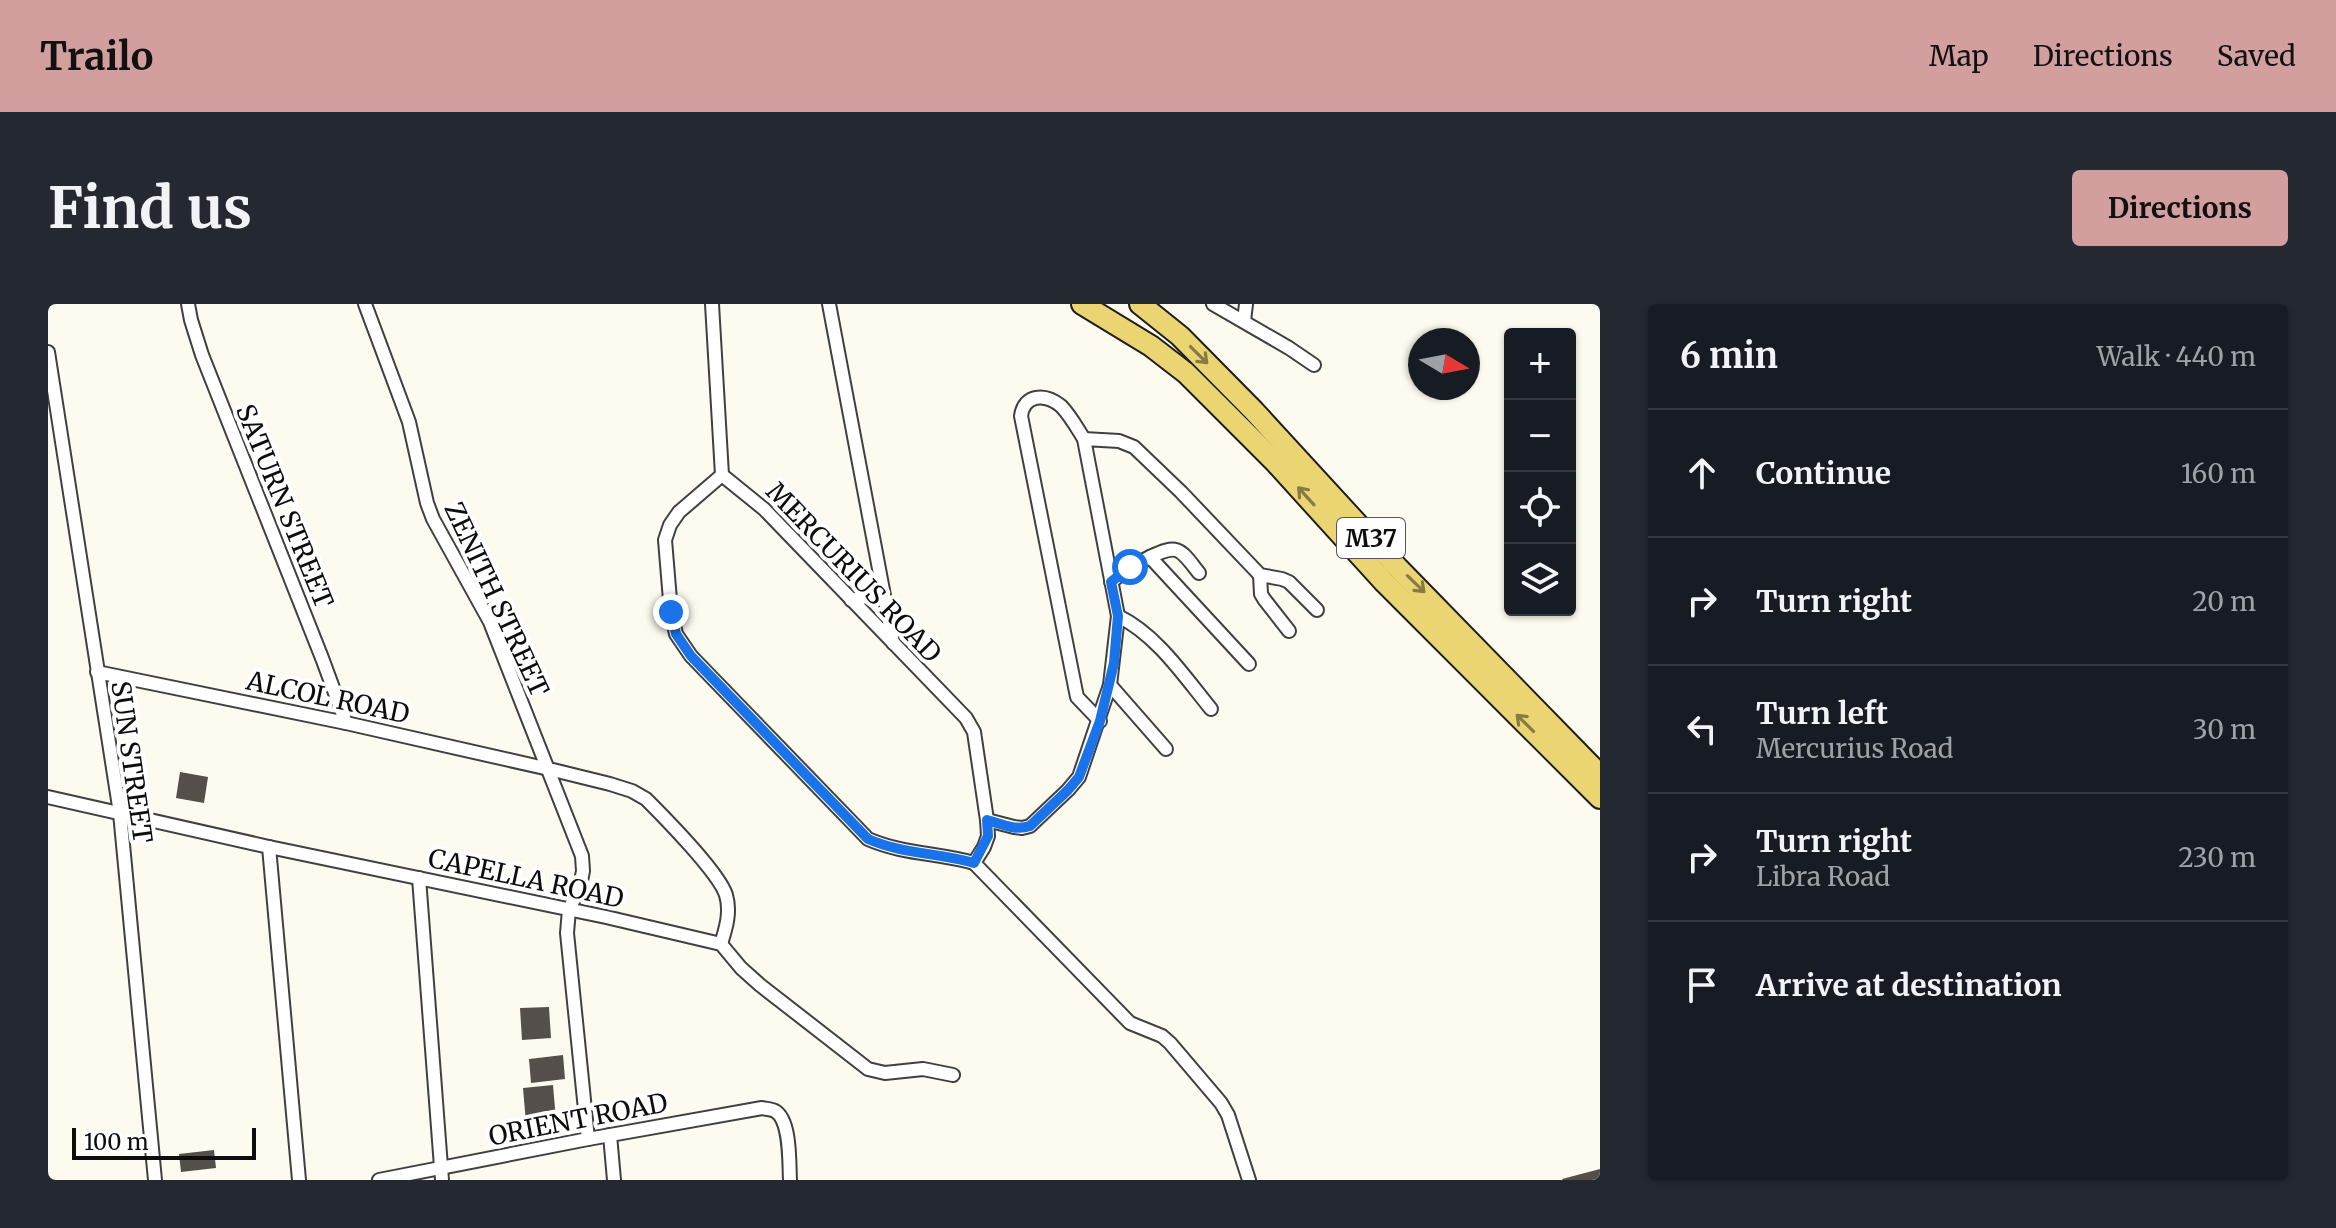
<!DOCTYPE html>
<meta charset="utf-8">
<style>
:root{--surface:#171b24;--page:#242831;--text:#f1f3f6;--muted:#9ea1a6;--line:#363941;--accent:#d39e9e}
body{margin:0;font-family:Merriweather,serif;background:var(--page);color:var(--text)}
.controls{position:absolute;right:24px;top:24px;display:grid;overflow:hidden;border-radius:8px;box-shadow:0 2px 6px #0004}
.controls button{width:72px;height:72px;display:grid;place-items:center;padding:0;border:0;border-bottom:2px solid var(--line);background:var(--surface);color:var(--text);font:40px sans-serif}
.compass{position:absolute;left:1360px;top:24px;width:72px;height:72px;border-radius:50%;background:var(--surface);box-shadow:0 2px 6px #0004;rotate:100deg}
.scale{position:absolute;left:24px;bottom:20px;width:184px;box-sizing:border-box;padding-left:8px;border:4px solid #0d0d0d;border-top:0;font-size:22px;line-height:28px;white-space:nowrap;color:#0d0d0d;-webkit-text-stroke:6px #fff;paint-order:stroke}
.stop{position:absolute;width:24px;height:24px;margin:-18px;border:6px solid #1a73e8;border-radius:50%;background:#fff}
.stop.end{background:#1a73e8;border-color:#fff;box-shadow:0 2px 8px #0008}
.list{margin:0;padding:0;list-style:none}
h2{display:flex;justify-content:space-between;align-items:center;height:104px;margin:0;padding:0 32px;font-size:34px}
h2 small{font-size:26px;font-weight:400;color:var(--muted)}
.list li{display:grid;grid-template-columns:52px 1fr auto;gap:24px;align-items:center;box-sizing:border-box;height:128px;padding:0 32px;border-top:2px solid var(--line)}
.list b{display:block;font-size:30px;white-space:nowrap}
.list p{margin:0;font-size:26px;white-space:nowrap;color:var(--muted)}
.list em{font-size:26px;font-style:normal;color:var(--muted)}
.icon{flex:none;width:44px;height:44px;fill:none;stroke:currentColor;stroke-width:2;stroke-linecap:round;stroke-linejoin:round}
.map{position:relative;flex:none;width:1552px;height:876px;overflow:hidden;border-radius:8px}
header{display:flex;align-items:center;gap:48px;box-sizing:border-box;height:112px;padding:0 40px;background:var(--accent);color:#111}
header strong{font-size:38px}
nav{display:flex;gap:44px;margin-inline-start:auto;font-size:28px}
.intro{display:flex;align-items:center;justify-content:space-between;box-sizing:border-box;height:192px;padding:0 48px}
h1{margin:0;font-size:56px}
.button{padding:20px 36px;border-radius:8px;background:var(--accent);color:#111;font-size:28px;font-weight:700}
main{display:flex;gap:48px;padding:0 48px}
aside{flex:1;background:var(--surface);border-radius:8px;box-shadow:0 2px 6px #0004}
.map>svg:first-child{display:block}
.building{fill:#554f4b}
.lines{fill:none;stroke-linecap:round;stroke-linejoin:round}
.minor-casing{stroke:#404040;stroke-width:16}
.primary-casing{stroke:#1e1e1e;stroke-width:24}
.minor{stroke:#fff;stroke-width:12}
.primary{stroke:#ebd572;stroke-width:20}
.oneway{stroke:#877b45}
.route{stroke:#1a73e8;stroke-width:10}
.labels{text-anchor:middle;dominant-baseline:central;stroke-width:8;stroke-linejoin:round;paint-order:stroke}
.shield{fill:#fff;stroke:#565656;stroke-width:2}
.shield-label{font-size:24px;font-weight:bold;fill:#0d0d0d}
.street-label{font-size:26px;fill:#0d0d0d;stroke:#fff}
</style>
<header>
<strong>Trailo</strong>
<nav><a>Map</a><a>Directions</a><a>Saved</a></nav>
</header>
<div class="intro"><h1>Find us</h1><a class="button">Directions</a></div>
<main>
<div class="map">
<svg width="1552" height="876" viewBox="0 0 1552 876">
<rect width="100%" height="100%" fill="#fdfbef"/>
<g class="building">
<polygon points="132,468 160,473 156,499 128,494"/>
<polygon points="501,703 503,734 474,736 472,704"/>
<polygon points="515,751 517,775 483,779 481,755"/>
<polygon points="505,781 508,816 478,819 475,784"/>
<polygon points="166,846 168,864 133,868 131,850"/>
<polygon points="1552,865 1552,876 1515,876 1514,875"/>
</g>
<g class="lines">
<defs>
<g id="minor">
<polyline points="140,0 143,16 154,51 274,354 298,419"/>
<polyline points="317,0 361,118 379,199 385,215 442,318 534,552 535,567 532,582 521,606 519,629 540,835"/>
<polyline points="664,0 674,171"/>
<polyline points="781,0 845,339"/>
<polyline points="1165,0 1241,44 1266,61"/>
<polyline points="1196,17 1198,0"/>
<polyline points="0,48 72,509 107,876"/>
<path d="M1036 135C1029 124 1022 111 1013 102 997 89 976 90 973 112L1029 393 1052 417"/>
<path d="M674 171 631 208 622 221 617 236 623 308 628 330 643 352 820 535C854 550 891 549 926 559"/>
<polyline points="674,171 716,205 918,414 926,428 939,516 940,532 936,543 926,559"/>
<path d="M1102 253C1131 239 1132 245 1151 269"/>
<polyline points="1212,271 1213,290 1216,295 1241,327"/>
<polyline points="1063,278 1082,263 1102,253 1201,360"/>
<polyline points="803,296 818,293 833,284"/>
<path d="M1070 312C1109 331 1136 372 1163 405"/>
<path d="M49 368 298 419 501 465 562 480 584 487 598 495C616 513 671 569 678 591 683 608 678 624 673 640"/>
<polyline points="1062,381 1118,445"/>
<polyline points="0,493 221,543 558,613 673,640 693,664 712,681 820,765 837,769 875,765 905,771"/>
<polyline points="939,516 966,523 974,524 982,522 1020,486 1031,473 1062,381 1070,312 1036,135 1071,137 1086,143 1133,188 1212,271 1234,275 1241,278 1269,306"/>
<polyline points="221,543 251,876"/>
<polyline points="926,559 1082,719 1114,732 1122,739 1173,799 1180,811 1201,876"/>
<polyline points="371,574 394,876"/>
<polyline points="562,831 566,876"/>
<path d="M331 876 540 835 714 804C718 805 723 805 727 807 743 816 741 859 742 876"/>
</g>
<g id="primary">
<polyline points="1034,0 1103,42 1138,69 1227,158 1336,278 1552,494"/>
<polyline points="1092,0 1132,32 1206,107 1350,264 1552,471"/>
</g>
</defs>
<use href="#minor" class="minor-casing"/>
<use href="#primary" class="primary-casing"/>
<use href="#minor" class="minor"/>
<use href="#primary" class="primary"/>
</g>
<defs><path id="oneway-shaft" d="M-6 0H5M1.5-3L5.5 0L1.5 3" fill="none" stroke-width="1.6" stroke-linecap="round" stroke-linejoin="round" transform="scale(2)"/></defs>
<g class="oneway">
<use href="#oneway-shaft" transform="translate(1151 51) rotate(45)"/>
<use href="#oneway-shaft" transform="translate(1258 192) rotate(-132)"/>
<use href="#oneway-shaft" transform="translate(1368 280) rotate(44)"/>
<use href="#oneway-shaft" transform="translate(1477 419) rotate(-135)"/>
</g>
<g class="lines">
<path class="route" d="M623 308 628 330 643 352 820 535C854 550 891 549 926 559L940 532 939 516C953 520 967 527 982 522L1020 486 1031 473 1052 417 1066 359 1070 312 1063 278 1082 263"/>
</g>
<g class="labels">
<rect class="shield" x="1289" y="214" width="68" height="40" rx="6"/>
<g class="shield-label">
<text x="1323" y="234">M37</text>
</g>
<g class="street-label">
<text transform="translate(237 202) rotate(68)">SATURN STREET</text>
<text transform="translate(806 268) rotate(46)">MERCURIUS ROAD</text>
<text transform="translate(449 295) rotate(65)">ZENITH STREET</text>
<text transform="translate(280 393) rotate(12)">ALCOL ROAD</text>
<text transform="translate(84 458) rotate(82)">SUN STREET</text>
<text transform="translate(478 574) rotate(12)">CAPELLA ROAD</text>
<text transform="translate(530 815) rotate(-11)">ORIENT ROAD</text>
</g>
</g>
</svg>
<div class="controls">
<button>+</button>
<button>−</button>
<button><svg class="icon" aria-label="locate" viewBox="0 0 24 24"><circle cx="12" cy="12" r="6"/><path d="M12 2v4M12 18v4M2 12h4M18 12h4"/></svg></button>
<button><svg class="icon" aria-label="layers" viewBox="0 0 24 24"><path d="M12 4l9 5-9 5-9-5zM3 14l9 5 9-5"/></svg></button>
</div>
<svg class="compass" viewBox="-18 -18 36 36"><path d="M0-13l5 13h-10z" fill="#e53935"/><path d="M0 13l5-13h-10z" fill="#9ea1a6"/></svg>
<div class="scale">100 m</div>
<div class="stop" style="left:1082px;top:263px"></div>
<div class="stop end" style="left:623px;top:308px"></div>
</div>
<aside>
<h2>6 min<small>Walk · 440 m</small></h2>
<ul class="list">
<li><svg class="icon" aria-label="ahead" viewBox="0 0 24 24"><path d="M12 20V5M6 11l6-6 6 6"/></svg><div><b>Continue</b></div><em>160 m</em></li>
<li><svg class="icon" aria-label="right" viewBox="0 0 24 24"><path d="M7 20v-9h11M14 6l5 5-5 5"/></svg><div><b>Turn right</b></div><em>20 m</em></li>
<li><svg class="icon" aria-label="left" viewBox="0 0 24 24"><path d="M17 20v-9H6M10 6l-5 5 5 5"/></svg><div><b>Turn left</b><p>Mercurius Road</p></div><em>30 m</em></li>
<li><svg class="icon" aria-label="right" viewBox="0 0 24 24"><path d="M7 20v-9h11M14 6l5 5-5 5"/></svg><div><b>Turn right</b><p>Libra Road</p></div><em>230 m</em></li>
<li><svg class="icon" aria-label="arrive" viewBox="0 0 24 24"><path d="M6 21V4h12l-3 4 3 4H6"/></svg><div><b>Arrive at destination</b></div></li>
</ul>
</aside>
</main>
